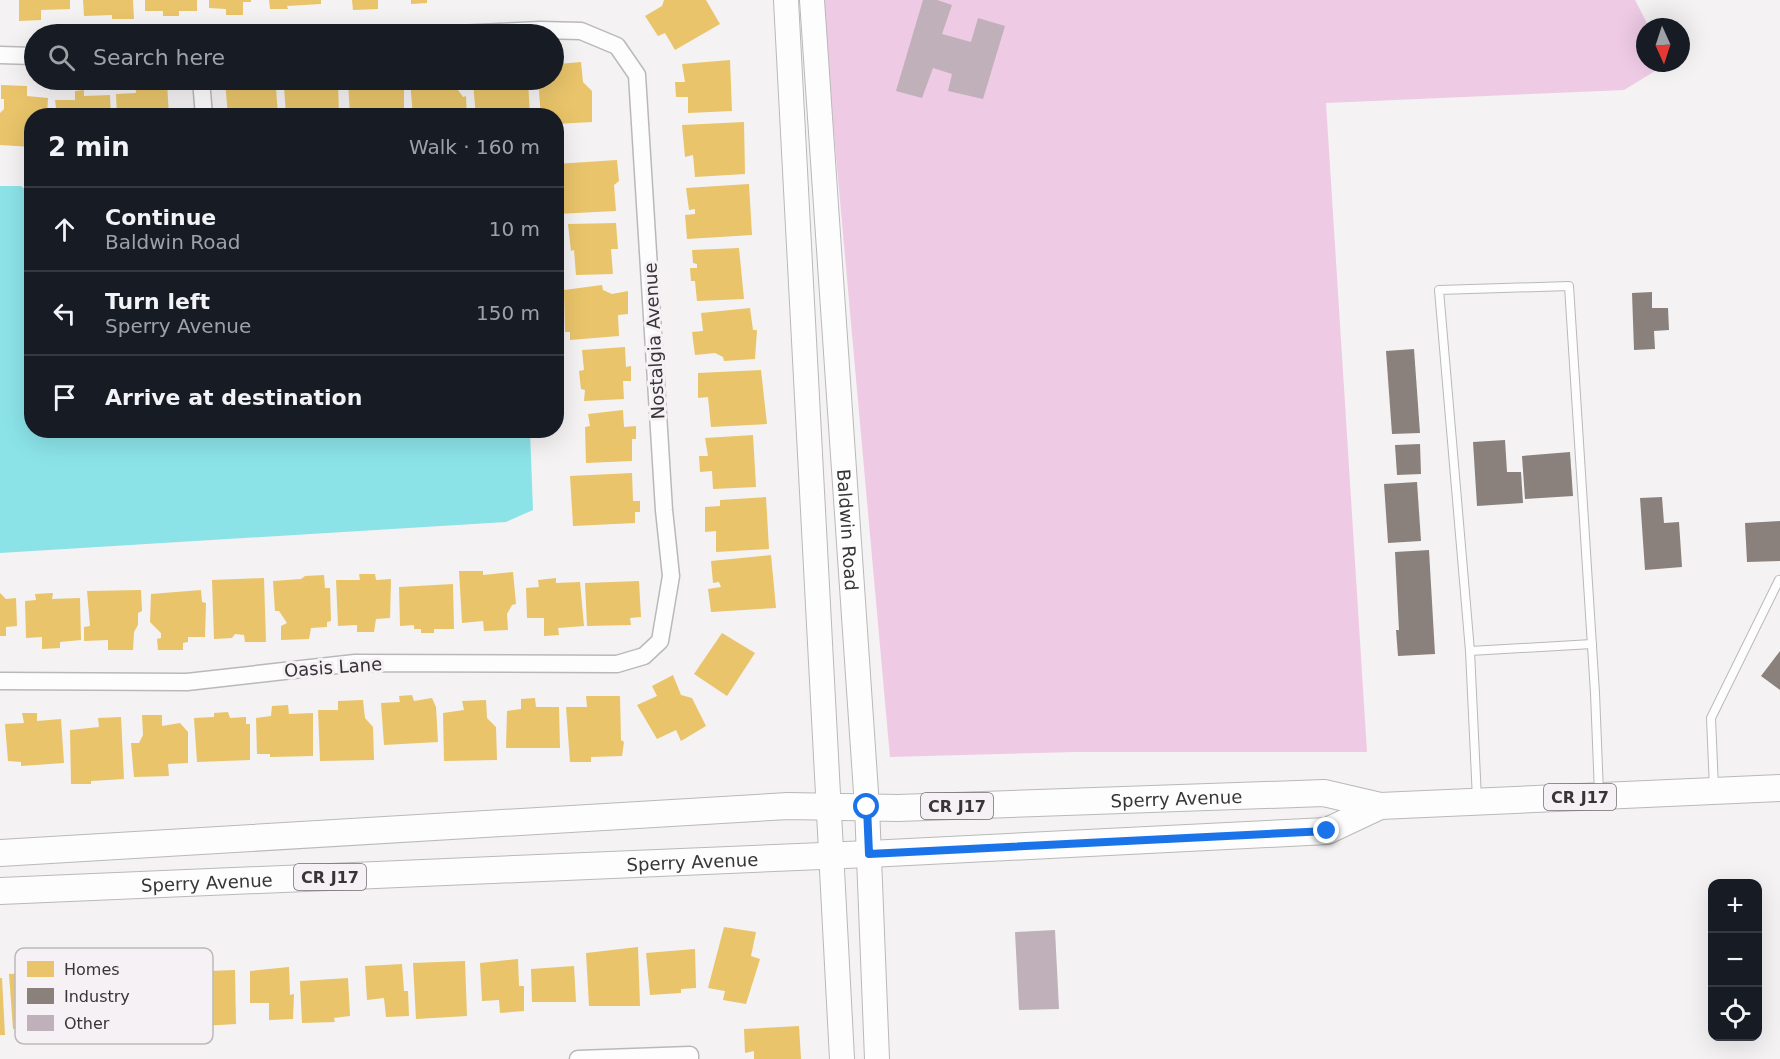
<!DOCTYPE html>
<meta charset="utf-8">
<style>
:root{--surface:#171b24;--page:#20242c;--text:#f1f3f6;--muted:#9ea1a6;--line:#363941}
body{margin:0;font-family:"DejaVu Sans",sans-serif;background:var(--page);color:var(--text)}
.controls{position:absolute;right:18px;bottom:18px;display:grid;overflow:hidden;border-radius:12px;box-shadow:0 6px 24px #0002}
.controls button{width:54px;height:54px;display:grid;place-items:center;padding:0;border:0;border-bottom:2px solid var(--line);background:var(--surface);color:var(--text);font:30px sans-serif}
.compass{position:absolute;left:1636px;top:18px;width:54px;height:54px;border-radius:50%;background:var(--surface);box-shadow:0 6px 24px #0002;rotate:177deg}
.stop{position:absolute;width:18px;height:18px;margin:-14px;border:4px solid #1a73e8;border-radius:50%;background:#fff}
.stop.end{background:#1a73e8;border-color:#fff;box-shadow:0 2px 6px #0008}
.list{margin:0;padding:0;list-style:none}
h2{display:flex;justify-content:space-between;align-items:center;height:78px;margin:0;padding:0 24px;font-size:26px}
h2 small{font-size:20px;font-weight:400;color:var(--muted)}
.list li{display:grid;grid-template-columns:39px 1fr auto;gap:18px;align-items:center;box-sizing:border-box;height:84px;padding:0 24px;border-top:2px solid var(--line)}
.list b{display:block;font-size:22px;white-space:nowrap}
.list p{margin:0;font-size:20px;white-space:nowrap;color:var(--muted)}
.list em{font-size:20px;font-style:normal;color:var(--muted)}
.icon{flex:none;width:33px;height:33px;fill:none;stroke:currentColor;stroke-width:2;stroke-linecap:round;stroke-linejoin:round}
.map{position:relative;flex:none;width:1780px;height:1059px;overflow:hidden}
.search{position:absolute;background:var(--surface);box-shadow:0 6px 24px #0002;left:24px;top:24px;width:540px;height:66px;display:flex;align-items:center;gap:15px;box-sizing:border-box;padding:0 21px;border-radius:33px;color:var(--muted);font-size:22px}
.panel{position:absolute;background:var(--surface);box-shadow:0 6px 24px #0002;left:24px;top:108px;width:540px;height:330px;border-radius:24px}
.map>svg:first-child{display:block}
.green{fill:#eecae4}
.water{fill:#8be3e8}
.homes{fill:#e9c46a}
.industry{fill:#8a817c}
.building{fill:#bfb0ba}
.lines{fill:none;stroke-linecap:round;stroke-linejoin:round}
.service-casing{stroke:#bab9ba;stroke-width:10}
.minor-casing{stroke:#bab9ba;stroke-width:19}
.secondary-casing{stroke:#bab9ba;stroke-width:26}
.primary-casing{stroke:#bab9ba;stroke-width:28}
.service{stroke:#fdfdfd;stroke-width:8}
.minor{stroke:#fdfdfd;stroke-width:16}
.secondary{stroke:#fdfdfd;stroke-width:24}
.primary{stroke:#fdfdfd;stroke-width:26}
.route{stroke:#1a73e8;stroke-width:8}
.labels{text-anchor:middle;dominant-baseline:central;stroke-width:6;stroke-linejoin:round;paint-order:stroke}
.shield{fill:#f5f1f4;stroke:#706d70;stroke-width:1.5}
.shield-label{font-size:16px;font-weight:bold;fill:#373537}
.street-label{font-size:18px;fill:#373537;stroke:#f5f1f4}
.key{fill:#f5f1f4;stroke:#bcb9bb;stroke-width:1.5}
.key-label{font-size:16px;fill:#373537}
</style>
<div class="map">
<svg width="1780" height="1059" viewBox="0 0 1780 1059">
<rect width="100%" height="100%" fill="#f4f2f3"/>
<polygon class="green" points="822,0 1635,0 1649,27 1645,27 1645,63 1668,63 1624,90 1326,103 1367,752 1075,752 890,757"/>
<polygon class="water" points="0,186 21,186 31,194 32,430 530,431 533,510 506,522 0,553"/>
<g class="homes">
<polygon points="19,0 70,0 70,9 41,10 41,20 19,21"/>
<polygon points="83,0 133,0 134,19 112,19 112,15 84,16"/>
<polygon points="145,0 197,0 197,11 179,11 179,16 163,16 163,11 145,11"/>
<polygon points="209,0 251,0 251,2 243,2 243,15 226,15 226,9 209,8"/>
<polygon points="269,0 321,0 321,4 287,6 288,9 270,9"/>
<polygon points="352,0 378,0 378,9 353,10"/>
<polygon points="411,0 427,0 427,3 411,4"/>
<polygon points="664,0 706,0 720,24 675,50 665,33 658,36 645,16 662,6"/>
<polygon points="730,60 732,111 688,113 688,97 676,97 675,82 685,82 682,64"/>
<polygon points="581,62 583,82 592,91 592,122 556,124 556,116 541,116 538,80 554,80 554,76 559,75 558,64"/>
<polygon points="307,80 338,80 339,116 286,116 284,86 307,85"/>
<polygon points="361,80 360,87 364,87 364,81 399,80 399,87 404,86 404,116 350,116 348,81"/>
<polygon points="433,80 455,80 456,87 463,97 466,96 467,116 413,116 410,81 433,81"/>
<polygon points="501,80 528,80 530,116 476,116 473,83 493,82 494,87 503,87"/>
<polygon points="225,81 250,81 252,88 276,88 278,116 228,116"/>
<polygon points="135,83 167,83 169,116 117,116 116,94 136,93"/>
<polygon points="1,85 27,86 27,96 48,98 47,116 32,116 32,147 0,145 0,113 4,109 4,99 1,99"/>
<polygon points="84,90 84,96 110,95 111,116 57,116 55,100 75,100 75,91"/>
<polygon points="744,122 745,174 695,177 693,155 685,157 682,125"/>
<polygon points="617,160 619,181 614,185 616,211 557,214 556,164"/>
<polygon points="749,184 752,235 687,239 685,215 695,214 695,209 689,210 686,188"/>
<polygon points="616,223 618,249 611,249 613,274 576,275 574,250 571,251 568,224"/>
<polygon points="739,248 744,299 697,301 695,281 691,281 690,268 697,268 697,264 693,263 692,250"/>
<polygon points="602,285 603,290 612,294 628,291 628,314 618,315 619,336 570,340 570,332 565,332 564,290"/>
<polygon points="750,308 753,330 757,330 755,359 724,361 723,357 715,353 695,355 692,332 703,331 701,313"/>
<polygon points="625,347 626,367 631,366 631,381 623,381 624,399 584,401 585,390 581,389 579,371 584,370 582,350"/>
<polygon points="761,370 767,424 711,427 708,397 698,398 698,373"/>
<polygon points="623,410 624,427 636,426 636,439 632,439 632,461 586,463 585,427 590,426 588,414"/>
<polygon points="753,435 756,487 713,489 712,471 700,472 699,456 708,456 705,438"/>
<polygon points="632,473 633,501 640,501 640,512 635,512 635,523 573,526 570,476"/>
<polygon points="766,497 769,549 716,552 716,531 705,532 705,507 720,506 720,500"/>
<polygon points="771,555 776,608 711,612 708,589 721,587 719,582 713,583 711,561"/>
<polygon points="459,571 483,571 483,575 513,572 516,604 512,605 507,614 508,630 484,631 483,621 462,623"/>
<polygon points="359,574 375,574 376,580 391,579 390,618 376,619 374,632 357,632 357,625 338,626 336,580 360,580"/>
<polygon points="324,575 325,588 330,588 331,621 327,622 327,627 311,628 309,639 281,640 281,626 287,623 279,611 275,611 273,581 301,579 305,576"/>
<polygon points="264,578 266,642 245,642 244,635 235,634 232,638 214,639 212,580"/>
<polygon points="556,578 556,583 580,582 584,626 558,628 559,635 544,636 544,618 527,618 526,588 539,587 538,580"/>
<polygon points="639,581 641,617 630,618 631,625 587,626 585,583"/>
<polygon points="453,584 454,629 434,629 434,633 421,633 421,629 414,629 414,625 400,626 399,587"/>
<polygon points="141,590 142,611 138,613 138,625 134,632 133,650 108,650 108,640 84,641 84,627 90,626 87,591"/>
<polygon points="201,590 202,602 206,603 205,637 188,637 188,642 183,643 183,650 158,650 157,639 161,638 161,633 150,622 151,594"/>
<polygon points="0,593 6,599 16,598 17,626 6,627 6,636 0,636"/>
<polygon points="53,593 52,599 80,598 81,640 60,642 60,648 42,649 42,637 26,638 25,601 36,600 35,594"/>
<polygon points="722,633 755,653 727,696 694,674"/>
<polygon points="673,675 681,695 692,698 706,726 681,741 676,730 657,739 637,705 657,696 652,686"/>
<polygon points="412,695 414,701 432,698 436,707 438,742 384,745 381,703 400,702 399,696"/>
<polygon points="586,696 620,696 621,740 624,742 622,756 591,757 591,762 570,762 566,707 587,707"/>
<polygon points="535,698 536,707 559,707 560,748 506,748 507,711 521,709 521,699"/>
<polygon points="363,700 365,718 373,727 374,760 320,761 318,710 338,710 338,701"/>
<polygon points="486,700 487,718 496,727 497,760 444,761 443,713 464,710 462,701"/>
<polygon points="288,705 289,714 313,713 313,756 270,757 270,754 257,754 256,718 271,716 272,706"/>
<polygon points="228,712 230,718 246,717 246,724 250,724 250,760 197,762 194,718 214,717 214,713"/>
<polygon points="22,713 37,713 37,721 61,719 64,763 21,766 21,762 8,761 5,724 24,723"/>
<polygon points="142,715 162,715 162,726 180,723 188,732 188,763 168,764 169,776 134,777 131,743 139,743 143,735"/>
<polygon points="121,717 124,779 91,781 91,784 71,784 70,730 99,727 98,718"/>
<polygon points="724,927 756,932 751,956 760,959 746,1004 723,1000 725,991 708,988"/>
<polygon points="638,947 640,1006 589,1006 586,953"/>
<polygon points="695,949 696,988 681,989 681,993 650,995 646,953"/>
<polygon points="518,959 519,986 524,986 524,1011 500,1013 499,1000 482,1001 480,963"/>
<polygon points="465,961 467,1016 416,1019 413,963"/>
<polygon points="402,964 404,991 408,991 409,1016 386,1017 384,998 367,1000 365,966"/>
<polygon points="574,966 576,1002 532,1002 531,969"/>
<polygon points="289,967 290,995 294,994 293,1019 269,1020 269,1003 250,1003 250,971"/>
<polygon points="235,970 236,1024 185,1027 183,972"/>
<polygon points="59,972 62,1028 13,1029 9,974"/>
<polygon points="0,978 2,978 5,1035 0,1035"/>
<polygon points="348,978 350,1016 334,1018 335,1022 302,1023 300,981"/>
<polygon points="799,1026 801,1059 754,1059 754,1051 745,1053 744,1029"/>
</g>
<g class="industry">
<polygon points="1652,292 1652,308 1668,308 1669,330 1654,331 1655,349 1634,350 1632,293"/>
<polygon points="1414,349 1420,433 1392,434 1386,351"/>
<polygon points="1505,440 1507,472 1521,472 1523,503 1477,506 1473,442"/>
<polygon points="1420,444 1421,474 1397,475 1395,445"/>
<polygon points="1570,452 1573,496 1525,499 1522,456"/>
<polygon points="1417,482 1421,541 1388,543 1384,484"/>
<polygon points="1662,497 1664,523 1679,522 1682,567 1645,570 1640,498"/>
<polygon points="1780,521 1780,561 1747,562 1745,523"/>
<polygon points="1429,550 1435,654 1398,656 1396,630 1399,630 1395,552"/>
<polygon points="1780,651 1780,690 1761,676"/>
</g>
<g class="building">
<polygon points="923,0 937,0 952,5 942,34 971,42 978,18 1005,26 983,99 948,91 952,74 933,68 922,98 896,91"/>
<polygon points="1055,930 1059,1009 1019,1010 1015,932"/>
</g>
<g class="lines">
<defs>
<g id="service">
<polyline points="1470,651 1592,644"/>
<polyline points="1714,788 1711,718 1779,580"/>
<polyline points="1477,799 1470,651 1439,290 1569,286 1595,693 1599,793"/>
</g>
<g id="minor">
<polyline points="0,55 34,56"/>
<polyline points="201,80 204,116"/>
<polyline points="0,681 187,682 355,663 617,664 644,656 660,641 671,576 664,510 637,75 617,46 581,31 540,30 457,34"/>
<polyline points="578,1059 690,1055 690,1059"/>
</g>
<g id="secondary">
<polyline points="786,0 842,1059"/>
<path id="s1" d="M812 0 867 807 877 1059"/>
</g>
<g id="primary">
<path id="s2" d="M0 853 788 806 898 808 1324 793 1380 806 1780 788"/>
<path id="s3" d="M0 891 869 854 1327 831 1380 806"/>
</g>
</defs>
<use href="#service" class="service-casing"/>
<use href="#minor" class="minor-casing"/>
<use href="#secondary" class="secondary-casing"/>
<use href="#primary" class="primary-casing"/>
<use href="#service" class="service"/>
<use href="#minor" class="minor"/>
<use href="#secondary" class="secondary"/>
<use href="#primary" class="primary"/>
</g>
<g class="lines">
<polyline class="route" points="867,807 869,854 1327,831"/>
</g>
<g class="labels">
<g class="shield">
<rect x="1544" y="784" width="72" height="26" rx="4.5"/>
<rect x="921" y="793" width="72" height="26" rx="4.5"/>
<rect x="294" y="864" width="72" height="26" rx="4.5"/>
</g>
<g class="shield-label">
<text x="1580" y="797">CR J17</text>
<text x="957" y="806">CR J17</text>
<text x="330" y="877">CR J17</text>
</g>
<g class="street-label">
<text transform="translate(654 341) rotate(-93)">Nostalgia Avenue</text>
<text stroke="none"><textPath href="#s1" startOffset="531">Baldwin Road</textPath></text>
<text transform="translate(333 667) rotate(-4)">Oasis Lane</text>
<text stroke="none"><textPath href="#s2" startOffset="1178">Sperry Avenue</textPath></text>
<text stroke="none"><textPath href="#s3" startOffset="693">Sperry Avenue</textPath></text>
<text stroke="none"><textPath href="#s3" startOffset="207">Sperry Avenue</textPath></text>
</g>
</g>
<rect x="15" y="948" width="198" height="96" rx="9" class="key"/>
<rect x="27" y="961" width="27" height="16" fill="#e9c46a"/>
<rect x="27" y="988" width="27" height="16" fill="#8a817c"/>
<rect x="27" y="1015" width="27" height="16" fill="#bfb0ba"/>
<g class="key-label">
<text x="64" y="975">Homes</text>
<text x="64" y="1002">Industry</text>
<text x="64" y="1029">Other</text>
</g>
</svg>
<div class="controls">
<button>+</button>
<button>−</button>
<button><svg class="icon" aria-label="locate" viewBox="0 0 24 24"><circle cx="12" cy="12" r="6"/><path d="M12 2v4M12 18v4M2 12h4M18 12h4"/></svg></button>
</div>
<svg class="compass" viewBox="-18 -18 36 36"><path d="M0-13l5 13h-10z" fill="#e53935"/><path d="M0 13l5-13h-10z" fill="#9ea1a6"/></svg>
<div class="stop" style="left:867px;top:807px"></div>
<div class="stop end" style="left:1327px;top:831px"></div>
<div class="search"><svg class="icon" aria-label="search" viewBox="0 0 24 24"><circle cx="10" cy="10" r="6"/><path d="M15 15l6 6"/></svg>Search here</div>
<section class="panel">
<h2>2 min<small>Walk · 160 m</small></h2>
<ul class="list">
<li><svg class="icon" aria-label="ahead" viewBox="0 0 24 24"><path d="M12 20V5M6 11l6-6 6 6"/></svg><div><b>Continue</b><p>Baldwin Road</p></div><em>10 m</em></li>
<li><svg class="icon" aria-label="left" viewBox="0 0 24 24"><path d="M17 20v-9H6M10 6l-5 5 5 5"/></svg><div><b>Turn left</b><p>Sperry Avenue</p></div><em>150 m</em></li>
<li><svg class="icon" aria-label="arrive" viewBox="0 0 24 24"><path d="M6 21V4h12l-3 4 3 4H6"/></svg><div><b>Arrive at destination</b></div></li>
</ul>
</section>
</div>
